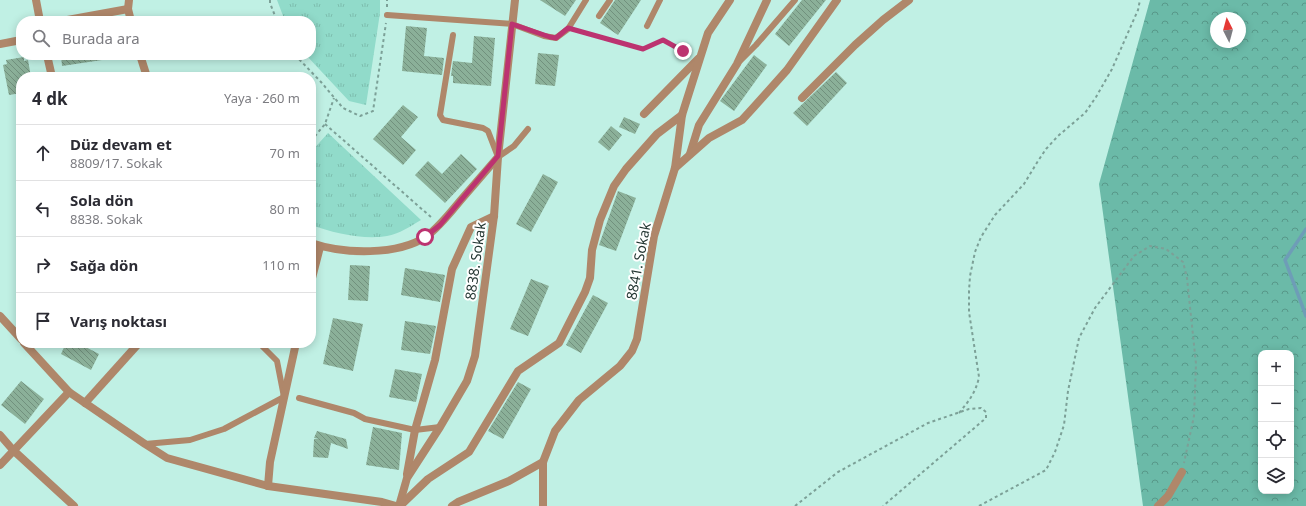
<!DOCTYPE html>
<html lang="tr">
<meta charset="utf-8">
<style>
:root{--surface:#fff;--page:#f7f7f7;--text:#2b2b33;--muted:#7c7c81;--line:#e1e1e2}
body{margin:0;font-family:"Noto Sans",sans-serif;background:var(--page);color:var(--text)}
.controls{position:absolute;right:12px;bottom:12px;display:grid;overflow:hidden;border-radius:8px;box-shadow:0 2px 10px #0003}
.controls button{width:36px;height:36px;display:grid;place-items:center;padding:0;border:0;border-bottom:1px solid var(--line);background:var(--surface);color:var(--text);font:20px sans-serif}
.compass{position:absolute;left:1210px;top:12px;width:36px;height:36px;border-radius:50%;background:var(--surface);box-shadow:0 2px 10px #0003;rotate:354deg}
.stop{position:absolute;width:12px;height:12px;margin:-9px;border:3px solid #bc3370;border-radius:50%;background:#fff}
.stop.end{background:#bc3370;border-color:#fff;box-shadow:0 1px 4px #0008}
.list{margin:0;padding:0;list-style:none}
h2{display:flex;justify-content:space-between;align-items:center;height:52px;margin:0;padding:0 16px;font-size:17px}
h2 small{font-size:13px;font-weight:400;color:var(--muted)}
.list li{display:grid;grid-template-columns:26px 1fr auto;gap:12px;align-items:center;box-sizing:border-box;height:56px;padding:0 16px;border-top:1px solid var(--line)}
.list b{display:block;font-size:15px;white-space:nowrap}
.list p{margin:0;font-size:13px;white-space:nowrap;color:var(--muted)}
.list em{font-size:13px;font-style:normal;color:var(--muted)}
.icon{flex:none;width:22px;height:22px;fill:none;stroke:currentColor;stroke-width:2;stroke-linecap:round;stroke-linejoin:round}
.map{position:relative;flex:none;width:1306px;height:506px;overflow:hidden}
.search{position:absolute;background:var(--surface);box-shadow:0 2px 10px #0003;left:16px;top:16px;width:300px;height:44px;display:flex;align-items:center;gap:10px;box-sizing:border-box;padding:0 14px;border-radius:16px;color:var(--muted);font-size:15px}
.panel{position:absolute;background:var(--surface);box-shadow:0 2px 10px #0003;left:16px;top:72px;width:300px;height:276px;border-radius:16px}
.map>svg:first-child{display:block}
.grass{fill:url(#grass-tufts)}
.forest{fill:url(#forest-crowns);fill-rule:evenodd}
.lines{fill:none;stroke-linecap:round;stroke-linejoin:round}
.stream{stroke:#6e9db7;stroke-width:3.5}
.building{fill:url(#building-back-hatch)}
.path{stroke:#7ca097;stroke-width:2;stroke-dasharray:3 3;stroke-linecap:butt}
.lane{stroke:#af876a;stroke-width:6}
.street{stroke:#af876a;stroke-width:8}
.route{stroke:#bc3370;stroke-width:5}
.labels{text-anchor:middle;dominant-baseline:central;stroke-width:4;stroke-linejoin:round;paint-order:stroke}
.street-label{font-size:14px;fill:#243733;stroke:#fff}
</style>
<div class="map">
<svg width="1306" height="506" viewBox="0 0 1306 506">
<defs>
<pattern id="grass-tufts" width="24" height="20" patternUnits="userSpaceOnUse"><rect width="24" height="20" fill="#91dbca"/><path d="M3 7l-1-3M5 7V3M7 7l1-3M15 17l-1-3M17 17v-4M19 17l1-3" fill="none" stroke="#7dbdae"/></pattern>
<pattern id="forest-crowns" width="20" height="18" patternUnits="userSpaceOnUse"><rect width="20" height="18" fill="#6bbaa8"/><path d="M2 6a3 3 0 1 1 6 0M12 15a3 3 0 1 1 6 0" fill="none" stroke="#589889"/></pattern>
<pattern id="building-back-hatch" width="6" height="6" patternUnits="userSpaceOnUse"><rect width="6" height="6" fill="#8bb099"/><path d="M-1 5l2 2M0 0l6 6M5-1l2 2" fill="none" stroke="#71907d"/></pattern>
</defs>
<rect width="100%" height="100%" fill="#c0f0e4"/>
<g class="grass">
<polygon points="277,0 380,0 380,13 366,105 349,101 306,55 311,55 311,21 285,21"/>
<path d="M328 133 421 220C411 226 399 234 387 236 364 240 333 233 311 225V152Z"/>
</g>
<path class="forest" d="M1150 0H1306V506H1143L1099 184ZM1216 18H1240V42H1216ZM1261 353H1291V491H1261Z"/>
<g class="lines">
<polyline class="stream" points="1306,229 1285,260 1306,316"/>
</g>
<g class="building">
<polygon points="540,0 576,0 565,16"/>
<polygon points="615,0 641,0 618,35 600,23"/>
<polygon points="802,0 826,0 789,46 775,34"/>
<polygon points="406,26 427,28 424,56 444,58 442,75 402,71"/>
<polygon points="474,36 495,38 491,86 453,83 453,76 451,76 453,61 472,63"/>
<polygon points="538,53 559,55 555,86 535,84"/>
<polygon points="61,55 102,55 102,60 62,66"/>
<polygon points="754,55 767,65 734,111 720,101"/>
<polygon points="24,57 24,61 28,60 31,77 21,77 21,93 9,95 3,65 7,64 6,60"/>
<polygon points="836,72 847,83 807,126 793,113"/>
<polygon points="403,105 418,117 401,137 416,150 403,165 373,139"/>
<polygon points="624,117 640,124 635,134 619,127"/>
<polygon points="611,126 622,135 609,151 598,142"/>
<polygon points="461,154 477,169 445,203 415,175 428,161 442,174"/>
<polygon points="543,174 558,182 531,232 516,224"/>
<polygon points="618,191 636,198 616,251 599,245"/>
<polygon points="350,265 370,266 368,301 348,300"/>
<polygon points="405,268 445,275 440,302 401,295"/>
<polygon points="531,279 549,286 528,336 510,329"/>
<polygon points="593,295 608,303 581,353 566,345"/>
<polygon points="333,318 363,324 353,371 323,364"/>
<polygon points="405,321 436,326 430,354 401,350"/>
<polygon points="66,343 78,343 99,354 91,370 61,354"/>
<polygon points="395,369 422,374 416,402 389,397"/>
<polygon points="21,381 44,399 25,424 1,405"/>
<polygon points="518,382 531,389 503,439 488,431"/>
<polygon points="373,427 402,433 399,470 366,465"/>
<polygon points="317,431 346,439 348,449 331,443 328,458 313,457 314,439 319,439 314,438"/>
</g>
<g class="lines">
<g class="path">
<polyline points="270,0 270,3 277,21"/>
<polyline points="387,7 387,0"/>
<polyline points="575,30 643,49 663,41 690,54"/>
<polyline points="295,55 321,82 343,108 360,116 373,111 386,23"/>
<polyline points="325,124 432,218"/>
<polyline points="311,141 325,124 334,98"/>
<path d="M959 413C969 401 976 392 979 377L969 312V291L970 276 975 252 981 237 995 215 1024 184 1038 161 1046 149 1058 136 1085 113 1096 97 1112 69 1138 10 1140 0"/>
<polyline points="795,506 838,472 928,423 969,409 981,408 986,412 986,418 883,506"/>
<polyline points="979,506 1046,470 1055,452 1064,425 1068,391 1079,338 1095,308 1134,256 1150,246 1166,249 1183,262 1187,278 1196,364 1194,416 1184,463"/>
</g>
<g class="lane">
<polyline points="387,15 512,24 544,36 556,38 568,29 586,0"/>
<polyline points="599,16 610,0"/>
<polyline points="647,26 660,0"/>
<polyline points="453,35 440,115 443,120 483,128 488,131 498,157 514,146 528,129"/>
<polyline points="740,61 756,45 795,0"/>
<polyline points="299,398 354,413 365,419 415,430 440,427"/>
<polyline points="145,444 190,440 224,429 284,397 277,361 259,343"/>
</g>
<g class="street">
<polyline points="36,0 40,21"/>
<polyline points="129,0 128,9 131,21"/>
<polyline points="62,21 128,9"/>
<polyline points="0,44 21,40"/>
<polyline points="47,55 52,77"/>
<polyline points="140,55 147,77"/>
<polyline points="802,98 855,45 883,20 909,0"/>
<polyline points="644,114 698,59"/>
<polyline points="690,154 699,125 737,64 767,0"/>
<polyline points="675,168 709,138 742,120 753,108 787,70 837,0"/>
<path d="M311 243C343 254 398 256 427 236 440 226 450 213 460 201 473 186 486 171 498 157"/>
<polyline points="311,282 320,247"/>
<polyline points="0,316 21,339"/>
<polyline points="69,392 145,444 167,458 268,486 382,502 396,506"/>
<polyline points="85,403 139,343"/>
<polyline points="0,435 13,450 74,506"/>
<polyline points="0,465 69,392 24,343"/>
<polyline points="407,474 415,430 435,360 452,269 471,227 494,216"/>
<polyline points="268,486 270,462 296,343"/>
<polyline points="399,506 407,478 440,427 467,381 475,356 494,216 498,157 515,0"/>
<polyline points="400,506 428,479 469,452 518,371 559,343 585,292 590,278 592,250 600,220 614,186 626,169 657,134 682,115"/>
<polyline points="452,506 458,502 509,481 543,462"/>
<polyline points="543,506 543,462 555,431 579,400 620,366 632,351 637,339 654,236 675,168 682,115 708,33 730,0"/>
<polyline points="1158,506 1168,496 1182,472"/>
</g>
</g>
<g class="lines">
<polyline class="route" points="425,237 440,225 498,156 512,24 550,37 556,38 568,28 643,49 663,40 683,51"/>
</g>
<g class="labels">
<g class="street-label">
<text transform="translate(475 261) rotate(-82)">8838. Sokak</text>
<text transform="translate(638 261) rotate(-79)">8841. Sokak</text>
</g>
</g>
</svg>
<div class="controls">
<button>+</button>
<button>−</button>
<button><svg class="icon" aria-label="locate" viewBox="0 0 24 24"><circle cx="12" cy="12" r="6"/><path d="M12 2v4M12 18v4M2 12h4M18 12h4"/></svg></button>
<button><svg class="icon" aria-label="layers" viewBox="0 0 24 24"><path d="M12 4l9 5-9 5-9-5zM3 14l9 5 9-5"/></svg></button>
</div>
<svg class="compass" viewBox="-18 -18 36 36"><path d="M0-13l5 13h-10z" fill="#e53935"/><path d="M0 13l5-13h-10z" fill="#7c7c81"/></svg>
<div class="stop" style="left:425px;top:237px"></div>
<div class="stop end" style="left:683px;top:51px"></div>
<div class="search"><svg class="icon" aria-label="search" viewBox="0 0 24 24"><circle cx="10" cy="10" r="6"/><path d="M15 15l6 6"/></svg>Burada ara</div>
<section class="panel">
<h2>4 dk<small>Yaya · 260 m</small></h2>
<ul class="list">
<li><svg class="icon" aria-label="ahead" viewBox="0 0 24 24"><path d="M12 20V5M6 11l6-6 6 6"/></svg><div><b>Düz devam et</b><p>8809/17. Sokak</p></div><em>70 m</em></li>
<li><svg class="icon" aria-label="left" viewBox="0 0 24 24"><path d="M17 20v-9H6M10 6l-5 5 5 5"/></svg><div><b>Sola dön</b><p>8838. Sokak</p></div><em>80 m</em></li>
<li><svg class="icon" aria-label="right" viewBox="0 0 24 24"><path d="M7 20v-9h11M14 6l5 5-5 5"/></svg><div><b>Sağa dön</b></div><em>110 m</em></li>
<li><svg class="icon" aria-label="arrive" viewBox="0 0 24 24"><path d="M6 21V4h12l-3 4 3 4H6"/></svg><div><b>Varış noktası</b></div></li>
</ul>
</section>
</div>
